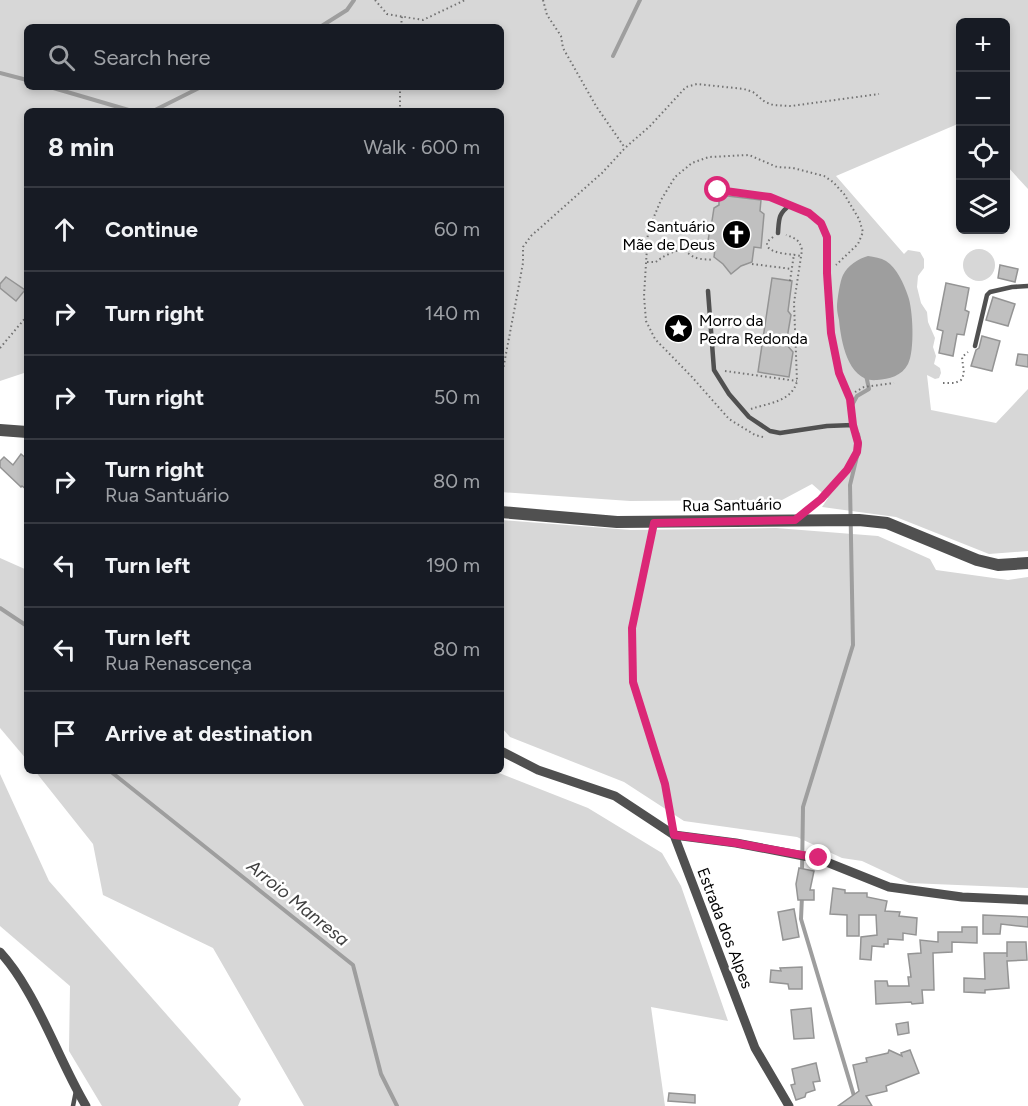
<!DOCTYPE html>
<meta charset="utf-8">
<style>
:root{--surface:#171b24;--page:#242831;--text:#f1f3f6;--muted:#9ea1a6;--line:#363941}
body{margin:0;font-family:Figtree,sans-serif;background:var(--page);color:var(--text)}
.controls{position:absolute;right:18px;top:18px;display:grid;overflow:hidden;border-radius:9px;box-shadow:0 3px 9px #0003}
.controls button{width:54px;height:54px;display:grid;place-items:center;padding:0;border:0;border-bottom:2px solid var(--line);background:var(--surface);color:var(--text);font:30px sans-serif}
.stop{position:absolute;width:18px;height:18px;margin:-14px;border:4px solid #db2777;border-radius:50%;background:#fff}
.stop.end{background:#db2777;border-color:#fff;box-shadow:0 2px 6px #0008}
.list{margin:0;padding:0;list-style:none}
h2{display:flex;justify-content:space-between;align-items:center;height:78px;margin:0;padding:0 24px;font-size:26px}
h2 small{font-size:20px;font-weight:400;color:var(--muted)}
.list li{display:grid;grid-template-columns:39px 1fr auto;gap:18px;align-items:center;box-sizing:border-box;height:84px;padding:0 24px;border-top:2px solid var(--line)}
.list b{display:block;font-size:22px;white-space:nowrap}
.list p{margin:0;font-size:20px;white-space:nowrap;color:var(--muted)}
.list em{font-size:20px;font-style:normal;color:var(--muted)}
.icon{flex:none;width:33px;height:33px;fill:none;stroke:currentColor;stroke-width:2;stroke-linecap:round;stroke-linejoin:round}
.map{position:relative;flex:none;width:1028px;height:1106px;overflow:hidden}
.search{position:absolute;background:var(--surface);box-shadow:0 3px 9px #0003;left:24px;top:24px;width:480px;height:66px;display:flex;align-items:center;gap:15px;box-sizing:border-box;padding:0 21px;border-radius:9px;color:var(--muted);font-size:22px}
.panel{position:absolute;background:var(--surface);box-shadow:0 3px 9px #0003;left:24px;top:108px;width:480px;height:666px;border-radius:9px}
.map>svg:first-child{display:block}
.green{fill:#d7d7d7;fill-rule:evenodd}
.water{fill:#9e9e9e}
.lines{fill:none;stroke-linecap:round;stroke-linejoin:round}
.stream{stroke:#9e9e9e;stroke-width:4}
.building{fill:#c0c0c0;stroke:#949494;stroke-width:1.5}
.path{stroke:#727272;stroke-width:2;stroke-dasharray:1.5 3;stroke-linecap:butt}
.service{stroke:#505050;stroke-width:4.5}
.minor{stroke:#505050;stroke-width:9}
.tertiary{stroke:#505050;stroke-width:12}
.route{stroke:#db2777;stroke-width:8}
.labels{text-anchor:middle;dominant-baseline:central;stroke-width:5;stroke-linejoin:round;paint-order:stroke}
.poi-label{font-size:16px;fill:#000;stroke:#fff;text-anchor:end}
.street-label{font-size:16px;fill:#000;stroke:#fff}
.water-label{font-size:18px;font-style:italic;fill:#3f3f3f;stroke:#fff}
</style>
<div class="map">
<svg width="1028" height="1106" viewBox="0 0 1028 1106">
<rect width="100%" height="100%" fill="#fff"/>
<g class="green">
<path d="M0 0H1028V189L1006 165V22H960V123L836 176 904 254 908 250 920 252 924 259V268L918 276 917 287 921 303 927 312 928 322 935 338 933 347 936 356 934 364 940 368 941 373 939 378 935 379 927 375 931 410 996 423 1028 389V551L989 554 896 517 822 507 828 498 812 484 782 500 630 501 501 492V111H27V372L0 381ZM27 27H501V87H27Z"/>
<circle cx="979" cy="265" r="16"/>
<polygon points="501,520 631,530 776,528 878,536 930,559 936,570 1008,580 1028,577 1028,888 909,883 862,861 842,858 797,837 684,821 624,782 510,737 501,727"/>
<polygon points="0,558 27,570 27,760 0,728"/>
<polygon points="35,771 494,771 588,808 662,853 681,886 728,1021 651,1007 665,1106 304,1106 213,948 103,895 93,844"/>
<polygon points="0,774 49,881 241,1099 238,1106 102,1106 69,1051 70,986 0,926"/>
</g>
<path class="water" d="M868 256C874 257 881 258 886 261 897 268 904 284 908 296 913 309 915 351 908 364 902 376 889 379 877 380 848 383 841 341 839 320 838 316 837 311 837 307 837 300 840 281 843 275 848 265 858 259 868 256Z"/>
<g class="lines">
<g class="stream">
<polyline points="320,27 347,10 354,0"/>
<polyline points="613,56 640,0"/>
<polyline points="0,73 27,80"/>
<polyline points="50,87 132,111"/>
<polyline points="153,111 201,87"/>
<polyline points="851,407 857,396 869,389 866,375"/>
<polyline points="0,608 27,626"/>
<polyline points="110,771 353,965 381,1074 397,1106"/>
<polyline points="802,873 803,807 853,645 850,485 860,444 858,434"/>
<polyline points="802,896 801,919 857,1106"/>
</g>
</g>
<g class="building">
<polygon points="719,195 761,200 760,211 764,214 761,248 754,247 752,262 741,266 731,274 723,264 714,257 716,242 708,241 711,222 712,221 714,208 719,205"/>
<polygon points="1000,265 1018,269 1015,282 998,278"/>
<polygon points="6,277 25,290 16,301 0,288 0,284"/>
<polygon points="772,278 792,281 788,311 791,315 786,344 793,352 789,377 758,372"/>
<polygon points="946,283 969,288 965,310 969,312 964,335 957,334 953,356 939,353 943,331 937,329"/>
<polygon points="993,297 1015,304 1008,326 986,320"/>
<polygon points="982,336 1000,341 992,371 971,366 976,350 979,348"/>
<polygon points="1018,354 1028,355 1028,367 1016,365"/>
<polygon points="21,454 27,459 27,490 22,486 21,487 0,467 0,461 4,457 13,465"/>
<polygon points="799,868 814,871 810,890 814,890 814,900 798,900 796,884"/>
<polygon points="833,888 845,890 845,893 867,893 867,897 887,901 885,911 900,912 899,916 917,918 916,935 903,933 903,940 888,939 888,944 884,944 884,947 872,946 871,960 860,959 861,937 877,935 876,915 859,915 859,936 847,936 847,915 830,914"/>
<polygon points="794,909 799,937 783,940 778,912"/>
<polygon points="983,915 1028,917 1028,927 1001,924 1000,934 983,934"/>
<polygon points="962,927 977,927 977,943 952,942 952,952 933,953 934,990 922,990 923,1003 912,1004 911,1002 876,1004 875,981 887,981 888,986 909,986 908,977 911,977 908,954 921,953 920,940 938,942 938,932 962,932"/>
<polygon points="1007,942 1026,942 1027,960 1007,961 1009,988 985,990 985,993 964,992 964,978 985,979 984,953 1007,953 1007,957"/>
<polygon points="802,967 802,989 789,989 788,984 770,982 771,970 781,971 780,968"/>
<polygon points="811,1008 814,1038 794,1039 791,1010"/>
<polygon points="908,1022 909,1033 898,1035 896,1024"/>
<polygon points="889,1050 902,1056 901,1053 910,1050 919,1073 886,1086 887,1091 866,1096 872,1106 838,1106 859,1091 853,1065 867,1062 866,1058 888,1053"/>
<polygon points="816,1063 820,1081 813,1082 815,1090 806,1093 805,1097 796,1100 791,1085 795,1084 792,1069"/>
<polygon points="669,1093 695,1095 695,1103 668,1101"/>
</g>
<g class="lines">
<g class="path">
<polyline points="375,0 387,14 423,20 465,0"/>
<polyline points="543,0 547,15 561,36 563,48 596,106 625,148"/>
<polyline points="401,27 402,16"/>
<polyline points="400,111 400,87"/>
<path d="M773 237 767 242C767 244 767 246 768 247 772 254 793 254 801 256"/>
<path d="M647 262H656C660 258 677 249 682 250 686 251 690 255 694 257 700 260 707 259 713 260"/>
<polyline points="752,264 792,269"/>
<polyline points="790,281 794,254"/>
<polyline points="0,348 27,316"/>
<polyline points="725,371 797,381"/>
<polyline points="501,380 516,301 523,263 523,247 531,236 602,173 625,148 650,126 686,87 697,84 744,89 753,92 765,102 773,105 791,106 879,94"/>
<polyline points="943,383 955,383 961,380 964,374 962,357 968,352"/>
<polyline points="855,392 864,387 894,383"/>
<path d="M751 409C768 403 792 402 797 381L794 303 802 250C800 240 795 238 786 235"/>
<polyline points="763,437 755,435 729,419 692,377 655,339 646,321 644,296 648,231 661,200 675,177 692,163 709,157 749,155 777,167 793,168 824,176 833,182 844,194 859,219 863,232 858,244 836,265"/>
<polyline points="652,534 632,628 633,682 665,784 671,821"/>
</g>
<g class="service">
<polyline points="718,190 770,197 790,205"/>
<path d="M778 233C779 219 778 214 790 205L809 213 821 223 827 237V273L831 333 839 373 850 399 853 425"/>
<path d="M708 291 714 370 729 394 749 417 770 431 780 433 827 426 853 425C855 433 859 443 857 452 850 476 816 503 798 518"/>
<polyline points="975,346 987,295 990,292 1012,287 1028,286"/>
<polyline points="73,1106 76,1091"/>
</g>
<g class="minor">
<polyline points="501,751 538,770 615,796 674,835 755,1048 789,1106"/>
<polyline points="674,835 736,843 819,859 889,887 962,897 1028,900"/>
<path d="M0 952C11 964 19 976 27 990 49 1027 64 1069 86 1106"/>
</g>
<g class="tertiary">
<polyline points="0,430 27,432"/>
<polyline points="501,512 617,522 859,520 887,523 977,560 998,565 1028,563"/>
</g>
</g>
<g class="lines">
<polyline class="route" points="718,190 770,197 809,213 821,223 827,237 827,273 831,333 839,373 850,399 853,425 858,443 857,452 847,470 821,499 795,520 654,523 632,628 633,682 665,784 674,835 736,843 819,858"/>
</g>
<defs>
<symbol id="church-disc" viewBox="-11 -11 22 22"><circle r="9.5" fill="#000" stroke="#fff"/><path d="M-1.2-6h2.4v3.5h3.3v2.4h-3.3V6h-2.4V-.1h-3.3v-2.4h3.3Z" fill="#fff"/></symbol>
<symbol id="sight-disc" viewBox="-11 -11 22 22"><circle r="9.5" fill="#000" stroke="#fff"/><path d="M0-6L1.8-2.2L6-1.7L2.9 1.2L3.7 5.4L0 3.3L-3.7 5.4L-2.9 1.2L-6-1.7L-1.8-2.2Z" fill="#fff"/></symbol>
</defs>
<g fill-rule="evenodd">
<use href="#church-disc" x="720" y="218" width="33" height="33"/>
<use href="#sight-disc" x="662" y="312" width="33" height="33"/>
</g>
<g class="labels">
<g class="poi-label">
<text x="715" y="226">Santuário<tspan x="715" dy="18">Mãe de Deus</tspan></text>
<text x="699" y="320" text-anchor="start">Morro da<tspan x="699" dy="18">Pedra Redonda</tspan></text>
</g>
<g class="street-label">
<text transform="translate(732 505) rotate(-1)">Rua Santuário</text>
<text transform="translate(725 928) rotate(69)">Estrada dos Alpes</text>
</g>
<g class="water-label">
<text transform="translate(298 903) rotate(39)">Arroio Manresa</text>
</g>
</g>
</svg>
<div class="controls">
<button>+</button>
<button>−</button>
<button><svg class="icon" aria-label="locate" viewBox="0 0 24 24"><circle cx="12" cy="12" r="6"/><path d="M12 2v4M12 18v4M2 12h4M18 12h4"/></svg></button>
<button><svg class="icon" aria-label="layers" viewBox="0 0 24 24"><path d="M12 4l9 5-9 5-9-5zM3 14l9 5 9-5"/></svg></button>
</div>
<div class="stop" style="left:718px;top:190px"></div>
<div class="stop end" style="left:819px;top:858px"></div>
<div class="search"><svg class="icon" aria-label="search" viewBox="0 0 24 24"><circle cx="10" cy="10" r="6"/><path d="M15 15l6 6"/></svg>Search here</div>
<section class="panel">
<h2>8 min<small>Walk · 600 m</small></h2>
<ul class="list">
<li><svg class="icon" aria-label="ahead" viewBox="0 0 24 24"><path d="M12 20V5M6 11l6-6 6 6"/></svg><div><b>Continue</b></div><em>60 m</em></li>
<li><svg class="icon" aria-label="right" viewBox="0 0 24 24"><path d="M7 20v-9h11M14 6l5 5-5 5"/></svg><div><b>Turn right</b></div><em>140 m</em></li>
<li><svg class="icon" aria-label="right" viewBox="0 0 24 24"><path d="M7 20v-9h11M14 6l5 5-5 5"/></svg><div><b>Turn right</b></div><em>50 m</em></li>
<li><svg class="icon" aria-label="right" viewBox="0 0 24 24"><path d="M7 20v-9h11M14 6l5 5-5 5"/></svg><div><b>Turn right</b><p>Rua Santuário</p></div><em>80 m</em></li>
<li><svg class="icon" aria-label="left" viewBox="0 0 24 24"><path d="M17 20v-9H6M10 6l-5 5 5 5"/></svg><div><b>Turn left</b></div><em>190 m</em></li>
<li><svg class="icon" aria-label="left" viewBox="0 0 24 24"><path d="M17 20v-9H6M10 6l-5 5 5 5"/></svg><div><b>Turn left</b><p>Rua Renascença</p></div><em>80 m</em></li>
<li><svg class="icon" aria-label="arrive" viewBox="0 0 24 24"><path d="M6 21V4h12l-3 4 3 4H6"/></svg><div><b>Arrive at destination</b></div></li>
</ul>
</section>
</div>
